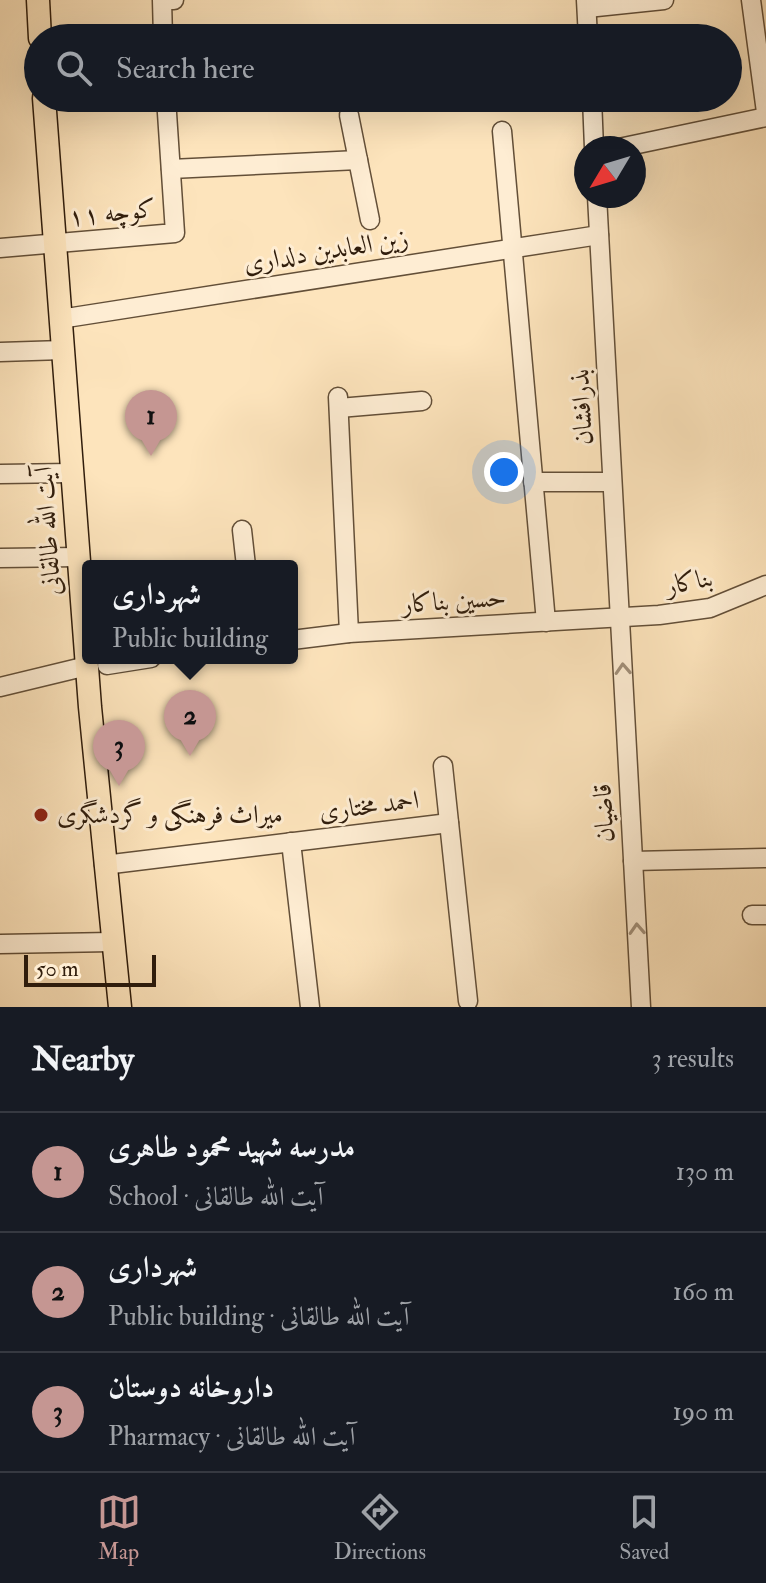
<!DOCTYPE html>
<meta charset="utf-8">
<style>
:root{--surface:#171b24;--page:#242831;--text:#f1f3f6;--muted:#9ea1a6;--line:#363941;--accent:#c59692}
body{margin:0;font-family:"IM FELL Double Pica",Amiri,serif;background:var(--page);color:var(--text)}
.compass{position:absolute;left:574px;top:136px;width:72px;height:72px;border-radius:50%;background:var(--surface);box-shadow:0 8px 32px #0002;rotate:232deg}
.scale{position:absolute;left:24px;bottom:20px;width:132px;box-sizing:border-box;padding-left:8px;border:4px solid #301d0c;border-top:0;font-size:22px;line-height:28px;white-space:nowrap;color:#301d0c;-webkit-text-stroke:6px #feedd3;paint-order:stroke}
.you{position:absolute;left:504px;top:472px;width:28px;height:28px;margin:-20px;border:6px solid #fff;border-radius:50%;background:#1a73e8;box-shadow:0 0 0 12px #1a73e833}
.badge{display:grid;place-items:center;width:52px;height:52px;border-radius:50%;background:var(--accent);color:#111;font-size:26px;font-weight:700}
.pin{position:absolute;translate:-50% -66px;filter:drop-shadow(0 2px 4px #0008)}
.pin::after{content:'';position:absolute;top:42px;width:28px;height:24px;background:inherit;clip-path:polygon(0 0,100% 0,50% 100%)}
.popup{position:absolute;left:82px;top:560px;width:216px;height:104px;box-sizing:border-box;display:grid;place-content:center;border-radius:8px;background:var(--surface);filter:drop-shadow(0 2px 6px #0005);font-size:26px;white-space:nowrap;color:var(--muted)}
.popup b{font-size:30px;color:var(--text)}
.popup::after{content:'';position:absolute;left:50%;top:100%;margin-left:-16px;border:16px solid transparent;border-top-color:var(--surface)}
.list{margin:0;padding:0;list-style:none}
h2{display:flex;justify-content:space-between;align-items:center;height:104px;margin:0;padding:0 32px;font-size:34px}
h2 small{font-size:26px;font-weight:400;color:var(--muted)}
.list li{display:grid;grid-template-columns:52px 1fr auto;gap:24px;align-items:center;box-sizing:border-box;height:120px;padding:0 32px;border-top:2px solid var(--line)}
.list b{display:block;font-size:30px;white-space:nowrap}
.list p{margin:0;font-size:26px;white-space:nowrap;color:var(--muted)}
.list em{font-size:26px;font-style:normal;color:var(--muted)}
.icon{flex:none;width:44px;height:44px;fill:none;stroke:currentColor;stroke-width:2;stroke-linecap:round;stroke-linejoin:round}
.map{position:relative;flex:none;width:766px;height:1007px;overflow:hidden}
.search{position:absolute;background:var(--surface);box-shadow:0 8px 32px #0002;left:24px;right:24px;top:24px;height:88px;display:flex;align-items:center;gap:20px;box-sizing:border-box;padding:0 28px;border-radius:44px;color:var(--muted);font-size:30px}
.sheet{height:464px;background:var(--surface)}
nav{display:flex;justify-content:space-around;align-items:center;box-sizing:border-box;height:112px;border-top:2px solid var(--line);background:var(--surface);font-size:22px;color:var(--muted)}
nav a{display:grid;justify-items:center;gap:4px}
nav .on{color:var(--accent)}
.map>svg:first-child{display:block}
.lines{fill:none;stroke-linecap:round;stroke-linejoin:round}
.minor-casing{stroke:#634f38;stroke-width:21}
.major-casing{stroke:#301d0c;stroke-width:25}
.minor{stroke:#feedd3;stroke-width:18}
.major{stroke:#fde4bc;stroke-width:22}
.oneway{stroke:#a18f79}
.poi-dot{fill:#8f2418;stroke:#feedd3;stroke-width:3}
.labels{text-anchor:middle;dominant-baseline:central;stroke-width:6;stroke-linejoin:round;paint-order:stroke}
.street-label{font-size:26px;fill:#301d0c;stroke:#feedd3}
.poi-label{font-size:26px;fill:#301d0c;stroke:#feedd3;text-anchor:start}
</style>
<div class="map">
<svg width="766" height="1007" viewBox="0 0 766 1007">
<rect width="100%" height="100%" fill="#fde4bc"/>
<filter id="stains"><feTurbulence type="fractalNoise" baseFrequency=".0025" numOctaves="4"/><feColorMatrix values="0 0 0 0 .2 0 0 0 0 .09 0 0 0 0 .02 0 0 0 .5 -.17"/></filter>
<radialGradient id="worn" r=".72"><stop offset=".6" stop-color="#630" stop-opacity="0"/><stop offset="1" stop-color="#630" stop-opacity=".3"/></radialGradient>
<g class="lines">
<defs>
<g id="minor">
<polyline points="586,0 588,38"/>
<polyline points="751,0 766,112"/>
<polyline points="587,8 664,0"/>
<polyline points="163,38 162,0 174,0"/>
<polyline points="592,98 594,148"/>
<polyline points="349,115 370,220"/>
<polyline points="502,131 546,622"/>
<polyline points="619,148 766,117"/>
<polyline points="171,169 358,160"/>
<polyline points="597,196 641,1007"/>
<polyline points="0,248 175,233 166,98"/>
<polyline points="60,319 599,235"/>
<polyline points="0,352 63,350"/>
<polyline points="338,397 349,633"/>
<polyline points="339,408 422,401"/>
<polyline points="0,474 72,473"/>
<polyline points="533,482 612,482"/>
<polyline points="242,530 246,566"/>
<polyline points="0,558 79,557"/>
<polyline points="292,640 349,633 659,615 710,608 766,585"/>
<polyline points="107,665 151,658"/>
<polyline points="0,687 87,666"/>
<polyline points="443,766 468,1001"/>
<polyline points="291,842 310,1007"/>
<polyline points="633,861 766,858"/>
<polyline points="104,865 449,823"/>
<polyline points="752,915 766,915"/>
<polyline points="0,944 111,942"/>
</g>
<g id="major">
<polyline points="38,0 40,38"/>
<polyline points="44,98 90,707 120,1007"/>
</g>
</defs>
<use href="#minor" class="minor-casing"/>
<use href="#major" class="major-casing"/>
<use href="#minor" class="minor"/>
<use href="#major" class="major"/>
</g>
<defs><path id="oneway-chevron" d="M-2-3.5L2.5 0L-2 3.5" fill="none" stroke-width="1.6" stroke-linecap="round" stroke-linejoin="round" transform="scale(2)"/></defs>
<g class="oneway">
<use href="#oneway-chevron" transform="translate(623 669) rotate(-93)"/>
<use href="#oneway-chevron" transform="translate(637 929) rotate(-93)"/>
</g>
<circle class="poi-dot" cx="41" cy="815" r="8"/>
<g class="labels">
<g class="street-label">
<text transform="translate(112 213) rotate(-6)">کوچه ۱۱</text>
<text transform="translate(326 251) rotate(-9)">زین العابدین دلداری</text>
<text transform="translate(582 407) rotate(-93)">بذرافشان</text>
<text transform="translate(48 531) rotate(-94)">آیت الله طالقانی</text>
<text transform="translate(689 582) rotate(-12)">بناکار</text>
<text transform="translate(454 601) rotate(-4)">حسین بناکار</text>
<text transform="translate(369 806) rotate(-7)">احمد مختاری</text>
<text transform="translate(604 813) rotate(-93)">قاضیان</text>
</g>
<g class="poi-label">
<text x="57" y="815">میراث فرهنگی و گردشگری</text>
</g>
</g>
<rect width="100%" height="100%" filter="url(#stains)"/>
<rect width="100%" height="100%" fill="url(#worn)"/>
</svg>
<svg class="compass" viewBox="-18 -18 36 36"><path d="M0-13l5 13h-10z" fill="#e53935"/><path d="M0 13l5-13h-10z" fill="#9ea1a6"/></svg>
<div class="scale">50 m</div>
<div class="you"></div>
<div class="pin badge" style="left:151px;top:456px">1</div>
<div class="pin badge" style="left:190px;top:756px">2</div>
<div class="popup"><b>شهرداری</b>Public building</div>
<div class="pin badge" style="left:119px;top:786px">3</div>
<div class="search"><svg class="icon" aria-label="search" viewBox="0 0 24 24"><circle cx="10" cy="10" r="6"/><path d="M15 15l6 6"/></svg>Search here</div>
</div>
<section class="sheet">
<h2>Nearby<small>3 results</small></h2>
<ul class="list">
<li><span class="badge">1</span><div><b>مدرسه شهید محمود طاهری</b><p>School · آیت الله طالقانی</p></div><em>130 m</em></li>
<li><span class="badge">2</span><div><b>شهرداری</b><p>Public building · آیت الله طالقانی</p></div><em>160 m</em></li>
<li><span class="badge">3</span><div><b>داروخانه دوستان</b><p>Pharmacy · آیت الله طالقانی</p></div><em>190 m</em></li>
</ul>
</section>
<nav>
<a class="on"><svg class="icon" aria-label="map" viewBox="0 0 24 24"><path d="M3 6l6-2 6 2 6-2v14l-6 2-6-2-6 2zM9 4v14M15 6v14"/></svg>Map</a>
<a><svg class="icon" aria-label="directions" viewBox="0 0 24 24"><path d="M12 3l9 9-9 9-9-9zM9 14v-3h6M13 9l2 2-2 2"/></svg>Directions</a>
<a><svg class="icon" aria-label="saved" viewBox="0 0 24 24"><path d="M7 4h10v16l-5-4-5 4z"/></svg>Saved</a>
</nav>
